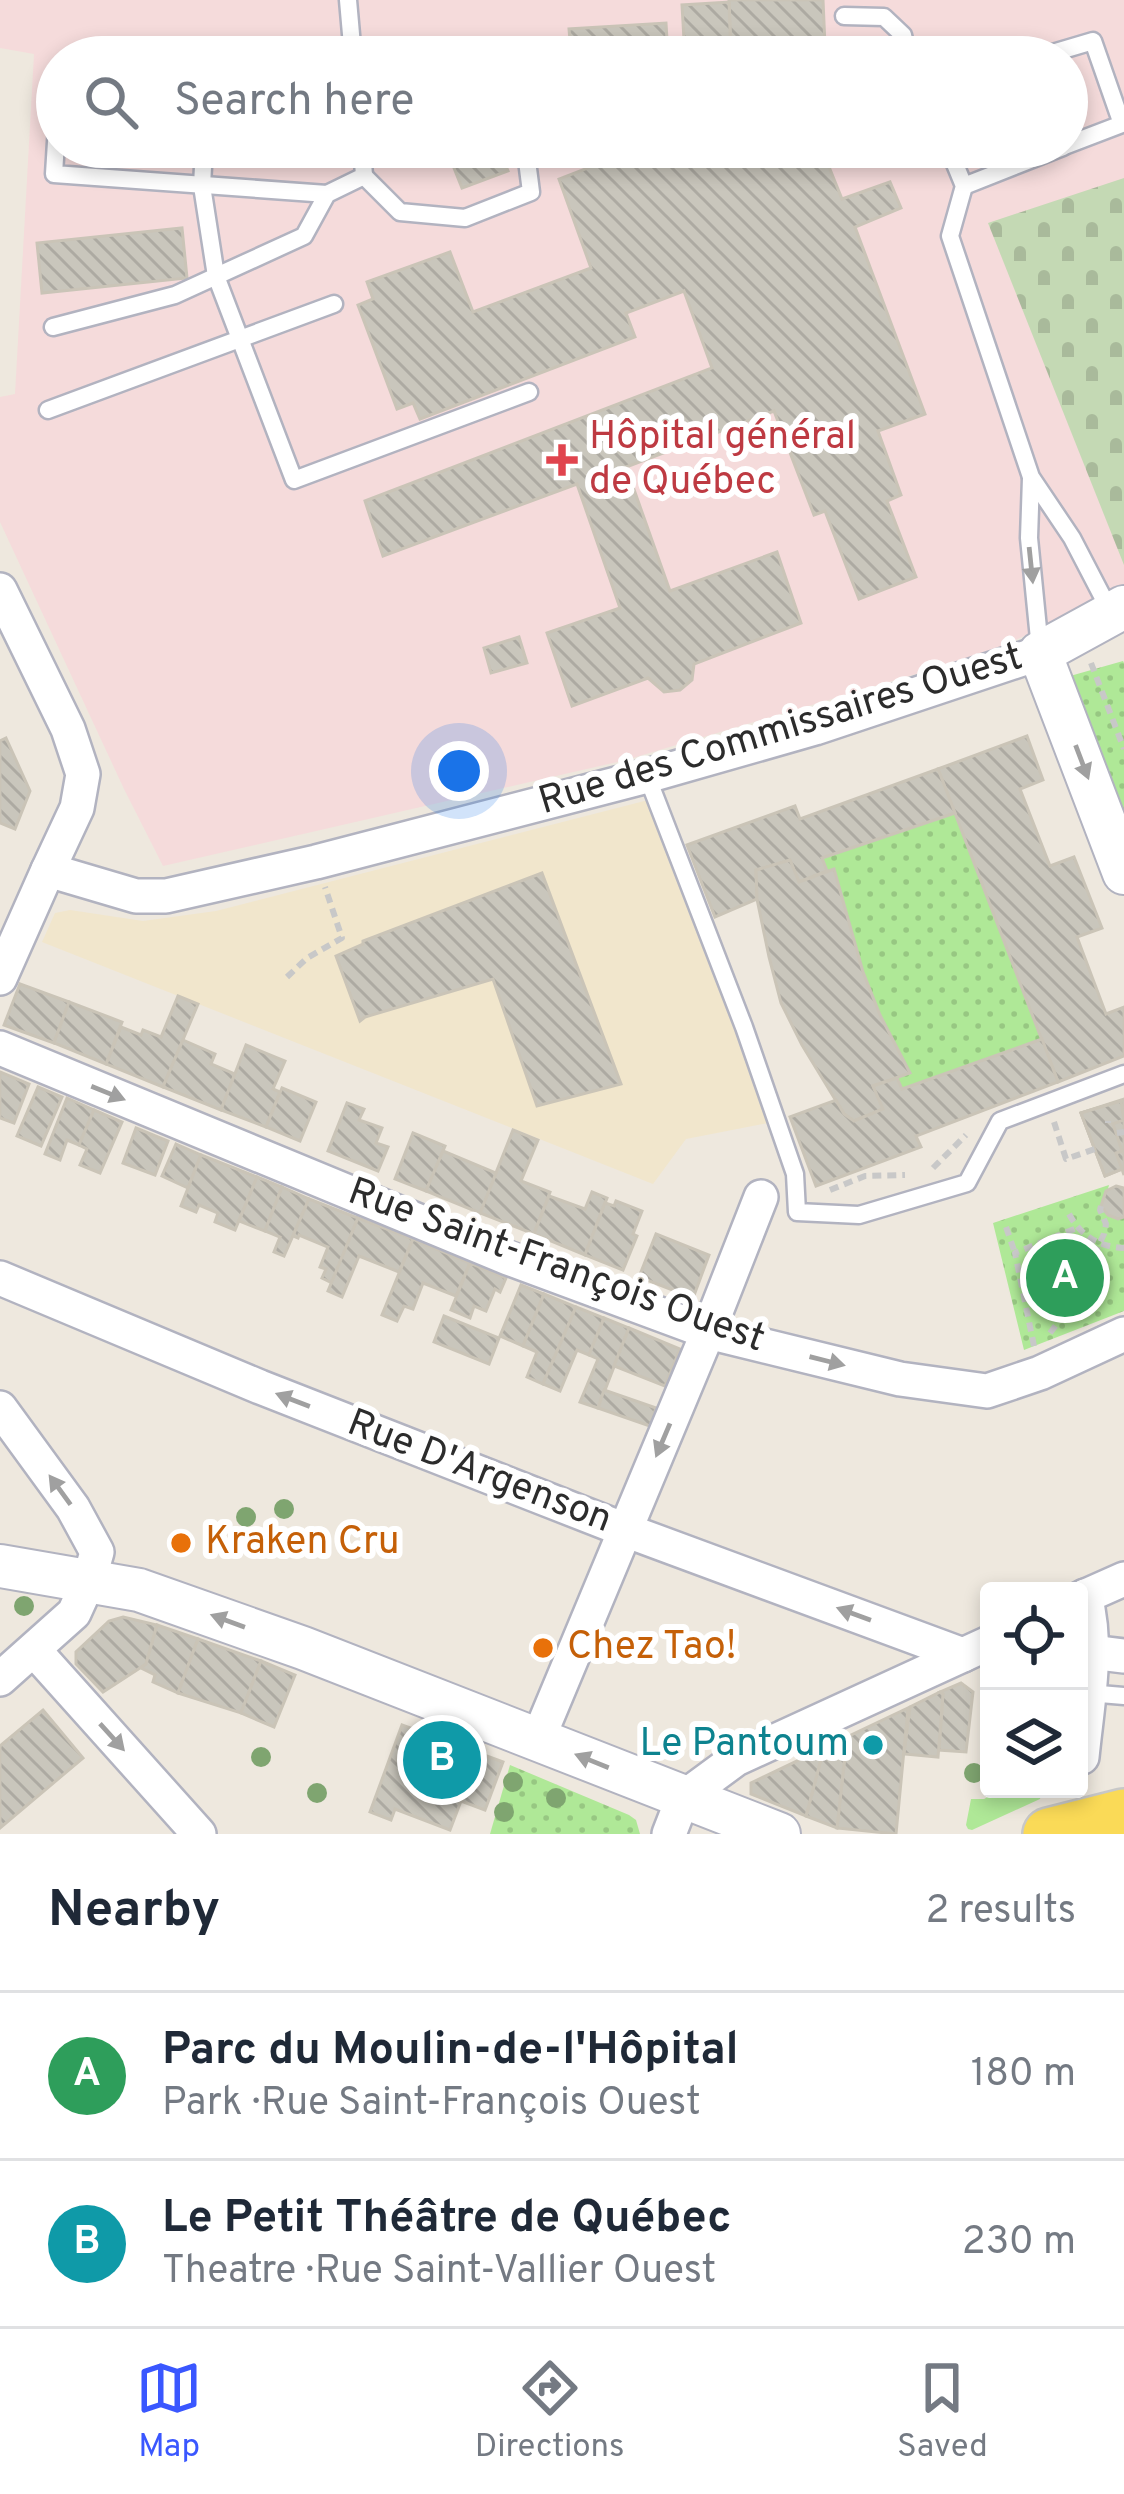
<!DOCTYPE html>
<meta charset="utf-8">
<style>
:root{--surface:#fff;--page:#f6f6f7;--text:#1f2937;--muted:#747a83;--line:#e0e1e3;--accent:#3a57ff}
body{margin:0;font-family:Overpass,sans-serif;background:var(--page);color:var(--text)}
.controls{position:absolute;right:36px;bottom:36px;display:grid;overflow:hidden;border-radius:12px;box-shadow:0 6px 18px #0003}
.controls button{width:108px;height:108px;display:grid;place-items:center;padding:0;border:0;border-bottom:3px solid var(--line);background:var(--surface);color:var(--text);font:60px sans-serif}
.you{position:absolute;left:459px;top:771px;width:42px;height:42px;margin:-30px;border:9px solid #fff;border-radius:50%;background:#1a73e8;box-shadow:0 0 0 18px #1a73e833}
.badge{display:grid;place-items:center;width:78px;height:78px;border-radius:50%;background:var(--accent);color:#fff;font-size:39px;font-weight:700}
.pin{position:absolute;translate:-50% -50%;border:6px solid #fff;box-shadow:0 3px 12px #0006}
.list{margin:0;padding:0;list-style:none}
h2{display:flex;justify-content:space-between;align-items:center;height:156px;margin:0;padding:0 48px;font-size:51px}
h2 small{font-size:39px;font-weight:400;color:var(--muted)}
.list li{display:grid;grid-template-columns:78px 1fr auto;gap:36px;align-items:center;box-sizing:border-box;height:168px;padding:0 48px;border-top:3px solid var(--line)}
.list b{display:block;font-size:45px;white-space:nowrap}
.list p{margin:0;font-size:39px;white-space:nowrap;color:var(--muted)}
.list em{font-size:39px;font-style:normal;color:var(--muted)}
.icon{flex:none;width:66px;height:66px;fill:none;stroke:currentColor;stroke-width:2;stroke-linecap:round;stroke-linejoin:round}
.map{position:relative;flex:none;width:1124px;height:1834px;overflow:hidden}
.search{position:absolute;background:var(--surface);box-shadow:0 6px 18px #0003;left:36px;right:36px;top:36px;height:132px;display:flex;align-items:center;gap:30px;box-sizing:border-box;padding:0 42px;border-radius:66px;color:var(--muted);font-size:45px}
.sheet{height:492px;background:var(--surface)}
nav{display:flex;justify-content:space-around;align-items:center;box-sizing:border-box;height:168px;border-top:3px solid var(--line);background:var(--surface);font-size:33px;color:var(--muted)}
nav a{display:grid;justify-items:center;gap:6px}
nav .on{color:var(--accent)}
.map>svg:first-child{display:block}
.education{fill:#f1e6cc}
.medical{fill:#f5dbdb;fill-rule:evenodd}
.grass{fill:url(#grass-tufts)}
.cemetery{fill:url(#cemetery-stones)}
.park{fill:url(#park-dots)}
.building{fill:url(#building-back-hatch);stroke:#cac4b7;stroke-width:3}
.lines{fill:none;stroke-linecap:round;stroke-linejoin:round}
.service-casing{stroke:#b2b3c0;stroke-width:21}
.minor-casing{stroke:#b2b3c0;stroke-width:38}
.tertiary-casing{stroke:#b2b3c0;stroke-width:46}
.primary-casing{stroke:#c8c8c8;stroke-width:56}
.path{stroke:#c8c8c8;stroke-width:6;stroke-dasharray:9 6;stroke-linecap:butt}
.service{stroke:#fff;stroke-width:16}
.minor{stroke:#fff;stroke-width:33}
.tertiary{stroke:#fff;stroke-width:42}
.primary{stroke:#fada57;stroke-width:51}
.tree{fill:#7fa570}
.oneway{fill:#a0a0a0}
.health-dot{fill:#e0444e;stroke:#fff;stroke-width:4.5}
.food-dot{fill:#e8710a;stroke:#fff;stroke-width:4.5}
.culture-dot{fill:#0f9aa8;stroke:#fff;stroke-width:4.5}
.labels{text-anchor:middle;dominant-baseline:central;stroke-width:12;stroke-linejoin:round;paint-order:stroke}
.health-label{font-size:39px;fill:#be3a42;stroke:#fff;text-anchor:start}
.street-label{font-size:39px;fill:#2c2c2c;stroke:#fff}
.food-label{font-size:39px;fill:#c56008;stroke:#fff;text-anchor:start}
.culture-label{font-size:39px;fill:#0d838f;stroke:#fff;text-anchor:end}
</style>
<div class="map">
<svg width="1124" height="1834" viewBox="0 0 1124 1834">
<defs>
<pattern id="grass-tufts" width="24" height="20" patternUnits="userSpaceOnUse" patternTransform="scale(3)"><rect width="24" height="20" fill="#afe897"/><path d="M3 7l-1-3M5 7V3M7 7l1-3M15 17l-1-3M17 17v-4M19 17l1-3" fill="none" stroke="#97c782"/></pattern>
<pattern id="cemetery-stones" width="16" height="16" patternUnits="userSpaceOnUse" patternTransform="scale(3)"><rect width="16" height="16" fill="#c4d9b4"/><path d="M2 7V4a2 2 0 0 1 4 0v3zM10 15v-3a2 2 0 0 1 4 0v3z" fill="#a9ba9b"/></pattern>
<pattern id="park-dots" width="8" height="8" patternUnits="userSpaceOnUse" patternTransform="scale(3)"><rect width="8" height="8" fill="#afe897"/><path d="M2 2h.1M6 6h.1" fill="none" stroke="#97c782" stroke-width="1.8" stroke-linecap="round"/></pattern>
<pattern id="building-back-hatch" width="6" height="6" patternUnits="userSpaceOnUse" patternTransform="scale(3)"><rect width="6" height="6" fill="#c9c6bc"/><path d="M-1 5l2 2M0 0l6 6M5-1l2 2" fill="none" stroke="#adaaa2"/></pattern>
</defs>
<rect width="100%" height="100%" fill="#eee8de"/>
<polygon class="education" points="656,798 761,1092 768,1123 686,1139 653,1184 42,942 55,913 70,910 143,921 216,911"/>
<path class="medical" d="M0 0H1124V589L990 652 626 760 163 866 124 789 0 522V397L15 394 34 54 0 48ZM57 57H1067V147H57Z"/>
<polygon class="grass" points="1003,1789 1043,1789 1040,1799 972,1830 968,1829 966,1825 971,1799 984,1799"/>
<polygon class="cemetery" points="1124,178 1124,565 988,223"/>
<g class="park">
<polygon points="1123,661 1124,663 1124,837 1063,678"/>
<polygon points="955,813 1042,1039 902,1089 897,1078 910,1072 880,1015 863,972 834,869 827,871 822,859"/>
<polygon points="1109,1185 1108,1189 1116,1186 1124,1188 1124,1311 1024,1350 993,1223"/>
<polygon points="510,1765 629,1815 636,1820 640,1834 490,1834"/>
</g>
<g class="building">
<polygon points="729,0 823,0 825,46 731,51"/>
<polygon points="729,2 731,57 685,57 682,5"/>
<polygon points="666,23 668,57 534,57 533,42 570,40 569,29"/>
<polygon points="1069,67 1084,111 1067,118 1067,68"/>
<polygon points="465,147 498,147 508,171 462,188 448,153"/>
<polygon points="642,147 821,147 842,199 890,182 901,208 855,227 925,414 878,431 901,495 887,501 916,577 859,599 825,511 814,515 774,411 626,467 670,591 777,552 801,623 694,664 692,680 680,690 664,692 648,678 572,706 547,633 620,608 577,484 383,556 365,501 712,368 684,291 626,313 635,337 420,419 413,403 397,409 358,305 373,299 367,282 450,252 473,312 591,268 559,179"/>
<polygon points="182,228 187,278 42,293 37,243"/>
<polygon points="519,637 527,663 491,673 484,648"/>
<polygon points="1027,736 1043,780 1020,789 1050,866 1074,857 1102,928 1077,937 1106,1014 1124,1007 1124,1056 1058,1082 938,769"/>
<polygon points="6,738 30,791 15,829 0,823 0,741"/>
<polygon points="938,769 955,813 822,858 827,871 799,882 790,860 756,870 757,899 715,917 687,845 795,806 800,819"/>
<polygon points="790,860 799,882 834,869 863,972 880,1015 910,1073 873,1086 883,1109 854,1121 844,1114 802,1045 781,1003 769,957 757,899 756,870"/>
<polygon points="542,873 621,1084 537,1106 493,979 365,1017 360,1021 336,956 363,944 363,941"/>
<polygon points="20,984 69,1002 54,1043 4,1025"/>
<polygon points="178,996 198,1004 163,1087 106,1064 121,1027 141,1035 143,1030 161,1037"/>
<polygon points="69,1002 122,1022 106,1064 54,1043"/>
<polygon points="1042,1039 1058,1082 916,1136 921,1147 816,1186 790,1117 836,1100 844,1114 854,1121 883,1109 873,1086 897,1078 902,1089"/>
<polygon points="183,1040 215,1054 211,1064 235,1074 221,1110 163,1087"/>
<polygon points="246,1045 285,1061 273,1089 280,1092 266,1127 221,1110"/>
<polygon points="0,1072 29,1084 14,1123 0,1118"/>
<polygon points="38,1087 62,1097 41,1146 17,1136"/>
<polygon points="282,1088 316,1102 300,1141 266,1127"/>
<polygon points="67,1098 94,1110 79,1145 67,1140 60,1160 45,1154"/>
<polygon points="1124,1099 1124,1158 1117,1138 1094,1147 1081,1113"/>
<polygon points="1124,1100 1124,1175 1122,1169 1105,1176 1081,1113"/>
<polygon points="1121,1101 1124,1120 1113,1124 1122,1151 1116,1153 1122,1169 1105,1176 1081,1113"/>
<polygon points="347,1103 364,1109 359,1120 382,1128 376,1143 388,1147 378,1171 328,1151"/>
<polygon points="94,1110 122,1122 100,1173 80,1165 87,1149 79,1145"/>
<polygon points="136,1128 168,1141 155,1175 123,1163"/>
<polygon points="513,1130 538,1140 521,1181 550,1192 534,1234 480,1213"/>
<polygon points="413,1133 445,1146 426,1191 395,1179"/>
<polygon points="176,1144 201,1155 188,1188 162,1176"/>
<polygon points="443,1151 496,1173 480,1213 426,1191"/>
<polygon points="201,1155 257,1177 235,1230 215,1222 218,1213 199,1205 196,1212 181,1206"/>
<polygon points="257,1177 282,1187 265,1231 239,1221"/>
<polygon points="1116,1186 1124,1188 1124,1217 1118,1219 1108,1215 1101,1206 1106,1191"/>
<polygon points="282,1187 309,1199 284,1256 274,1252 280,1237 265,1231"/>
<polygon points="592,1192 607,1198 585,1255 534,1234 549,1196 585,1209"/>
<polygon points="309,1199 358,1218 332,1283 322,1278 326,1269 320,1267 328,1247 299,1235 298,1238 293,1236"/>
<polygon points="616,1201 642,1211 633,1234 637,1236 623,1270 585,1255 605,1203 614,1206"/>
<polygon points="358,1218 413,1239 399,1272 359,1256 342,1297 328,1291"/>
<polygon points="656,1234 709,1255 693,1298 639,1277"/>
<polygon points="413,1239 470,1263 456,1296 423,1283 413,1309 404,1306 397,1321 382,1315"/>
<polygon points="470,1263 506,1278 500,1292 495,1289 486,1311 474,1306 470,1318 451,1310"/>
<polygon points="521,1285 544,1294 523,1346 500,1336"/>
<polygon points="544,1294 576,1307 543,1384 527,1377 537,1352 523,1346"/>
<polygon points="576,1307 604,1318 589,1355 577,1350 560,1391 543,1384"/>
<polygon points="444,1316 499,1338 489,1364 434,1342"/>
<polygon points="604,1318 629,1328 598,1408 580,1402 598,1359 589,1355"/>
<polygon points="629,1328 680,1349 665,1386 614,1366"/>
<polygon points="604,1390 656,1408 650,1426 598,1408"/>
<polygon points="123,1617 157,1625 146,1664 103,1692 76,1664 76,1652 109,1621"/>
<polygon points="157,1625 198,1639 178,1693 153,1682 155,1675 141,1668 146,1664"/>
<polygon points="198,1639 261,1661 241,1713 178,1693"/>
<polygon points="261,1661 295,1675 274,1727 241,1713"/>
<polygon points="961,1683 973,1692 966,1752 939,1750 943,1694 940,1692"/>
<polygon points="940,1692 943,1694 938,1757 904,1754 910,1707"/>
<polygon points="908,1708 896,1834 837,1828 847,1737"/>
<polygon points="43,1710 83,1758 0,1828 0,1746"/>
<polygon points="402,1725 503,1762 485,1810 461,1801 450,1830 395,1809 391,1820 370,1812"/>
<polygon points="847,1737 837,1828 806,1816 824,1748"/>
<polygon points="824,1748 806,1816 751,1794 751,1783"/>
</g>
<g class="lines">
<defs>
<g id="service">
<polyline points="348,0 353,57"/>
<polyline points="844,16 884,17 903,35 908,57"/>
<polyline points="1039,57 1093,41 1122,124 1067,145"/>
<polyline points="57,126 54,174 327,194"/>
<polyline points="204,147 202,186 216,276 294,480 529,392"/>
<polyline points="948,147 964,186 950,236 1031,477 1072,538 1111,613"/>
<polyline points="364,176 400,212 465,218 531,192 526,153 543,147"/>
<polyline points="964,186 1063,147"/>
<polyline points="53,327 175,295 304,236 327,194 364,176 362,147"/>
<polyline points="48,410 334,304"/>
<polyline points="1031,478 1029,538 1040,649"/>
<polyline points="647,776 744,1027 795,1174 797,1212 859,1215 967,1183 1000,1121 1124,1074"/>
<polyline points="1088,1693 1124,1696"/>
</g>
<g id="minor">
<polyline points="0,590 68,729 83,774 77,808 48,870 136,896 166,896 316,862 647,776 815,728 1040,653"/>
<polyline points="0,978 48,870"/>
<polyline points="0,1048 508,1258 708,1332 900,1379 987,1391 1040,1373 1124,1334"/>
<polyline points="0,1278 260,1387 625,1530 963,1655"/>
<polyline points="0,1408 73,1508 97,1552 89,1580 74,1613 0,1679"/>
<polyline points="1079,1599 1124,1579"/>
<polyline points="34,1650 199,1834"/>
<polyline points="1091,1652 1124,1656"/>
<polyline points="538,1739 708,1332 761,1197"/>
<path d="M1079 1757H1082C1087 1705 1099 1647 1085 1596"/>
<polyline points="669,1834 683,1798 736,1759 989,1643"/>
</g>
<g id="tertiary">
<polyline points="1124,607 1040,653 1124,873"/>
<polyline points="0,1566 139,1590 303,1648 779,1834"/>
</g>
<polyline id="primary" points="1049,1834 1124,1815"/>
</defs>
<use href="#service" class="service-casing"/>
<use href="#minor" class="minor-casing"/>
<use href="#tertiary" class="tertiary-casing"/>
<use href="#primary" class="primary-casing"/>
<g class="path">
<polyline points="1091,663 1124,749"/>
<polyline points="287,977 307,958 342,938 325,887"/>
<polyline points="1108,1121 1108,1123"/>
<polyline points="1054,1122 1066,1159 1095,1149"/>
<polyline points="1117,1133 1124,1132"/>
<polyline points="933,1168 966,1135"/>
<polyline points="830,1190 865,1176 905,1175"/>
<path d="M1069 1214C1081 1236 1099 1247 1124 1248"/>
<polyline points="1006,1227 1015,1253"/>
<polyline points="1050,1333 1069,1308 1104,1234 1106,1224 1100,1210 1101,1206"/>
<polyline points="1034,1346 1015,1253 1077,1228"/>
</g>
<use href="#service" class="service"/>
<use href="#minor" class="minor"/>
<use href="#tertiary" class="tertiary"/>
<use href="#primary" class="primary"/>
</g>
<g class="tree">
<circle cx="284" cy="1509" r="10"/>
<circle cx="246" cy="1517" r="10"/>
<circle cx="24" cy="1606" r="10"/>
<circle cx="261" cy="1757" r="10"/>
<circle cx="974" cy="1773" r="10"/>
<circle cx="513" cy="1782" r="10"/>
<circle cx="317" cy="1793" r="10"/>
<circle cx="556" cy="1798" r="10"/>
<circle cx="504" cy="1812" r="10"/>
</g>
<defs><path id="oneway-solid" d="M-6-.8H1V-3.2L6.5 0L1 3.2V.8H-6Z" transform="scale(3)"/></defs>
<g class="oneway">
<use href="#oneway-solid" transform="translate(1031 565) rotate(84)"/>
<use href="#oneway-solid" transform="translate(1082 762) rotate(69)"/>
<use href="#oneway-solid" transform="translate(108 1093) rotate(22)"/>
<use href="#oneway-solid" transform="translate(827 1361) rotate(14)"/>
<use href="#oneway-solid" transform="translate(293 1400) rotate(-159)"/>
<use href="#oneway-solid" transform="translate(663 1440) rotate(113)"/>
<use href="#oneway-solid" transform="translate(60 1490) rotate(-126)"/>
<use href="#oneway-solid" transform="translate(854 1614) rotate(-160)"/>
<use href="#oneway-solid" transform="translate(228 1621) rotate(-160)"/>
<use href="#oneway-solid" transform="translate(112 1737) rotate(48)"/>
<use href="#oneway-solid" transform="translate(592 1761) rotate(-158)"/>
</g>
<path class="health-dot" d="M556 442h12v12h12v12h-12v12h-12v-12h-12v-12h12z"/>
<g class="food-dot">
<circle cx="181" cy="1543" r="12"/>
<circle cx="543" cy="1648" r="12"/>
</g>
<circle class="culture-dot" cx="873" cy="1745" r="12"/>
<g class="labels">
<g class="health-label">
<text x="589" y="438">Hôpital général<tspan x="589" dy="45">de Québec</tspan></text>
</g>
<g class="street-label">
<text transform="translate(781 731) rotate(-17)">Rue des Commissaires Ouest</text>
<text transform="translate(556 1267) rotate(20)">Rue Saint-François Ouest</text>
<text transform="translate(479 1473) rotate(21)">Rue D'Argenson</text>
</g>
<g class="food-label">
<text x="205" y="1543">Kraken Cru</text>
<text x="567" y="1648">Chez Tao!</text>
</g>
<g class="culture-label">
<text x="849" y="1745">Le Pantoum</text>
</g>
</g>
</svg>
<div class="controls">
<button><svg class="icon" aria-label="locate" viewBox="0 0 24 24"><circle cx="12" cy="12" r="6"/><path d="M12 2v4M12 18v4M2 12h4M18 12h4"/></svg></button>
<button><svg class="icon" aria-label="layers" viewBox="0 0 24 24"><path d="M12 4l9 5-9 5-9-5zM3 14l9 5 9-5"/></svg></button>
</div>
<div class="you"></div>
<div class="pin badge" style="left:1065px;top:1278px;background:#2e9e5b">A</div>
<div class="pin badge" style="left:442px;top:1760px;background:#0f9aa8">B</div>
<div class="search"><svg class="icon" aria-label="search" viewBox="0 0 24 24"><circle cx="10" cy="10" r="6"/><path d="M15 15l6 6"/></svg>Search here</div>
</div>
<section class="sheet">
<h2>Nearby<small>2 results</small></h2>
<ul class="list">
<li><span class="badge" style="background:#2e9e5b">A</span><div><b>Parc du Moulin-de-l'Hôpital</b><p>Park · Rue Saint-François Ouest</p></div><em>180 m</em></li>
<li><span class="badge" style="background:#0f9aa8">B</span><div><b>Le Petit Théâtre de Québec</b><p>Theatre · Rue Saint-Vallier Ouest</p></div><em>230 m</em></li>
</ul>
</section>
<nav>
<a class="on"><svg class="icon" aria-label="map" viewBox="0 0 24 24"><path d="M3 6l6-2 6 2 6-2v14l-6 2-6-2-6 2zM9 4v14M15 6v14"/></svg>Map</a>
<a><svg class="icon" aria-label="directions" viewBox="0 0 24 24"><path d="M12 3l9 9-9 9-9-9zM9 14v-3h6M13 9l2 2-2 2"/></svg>Directions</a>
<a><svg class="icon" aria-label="saved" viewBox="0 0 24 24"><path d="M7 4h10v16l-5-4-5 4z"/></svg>Saved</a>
</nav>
